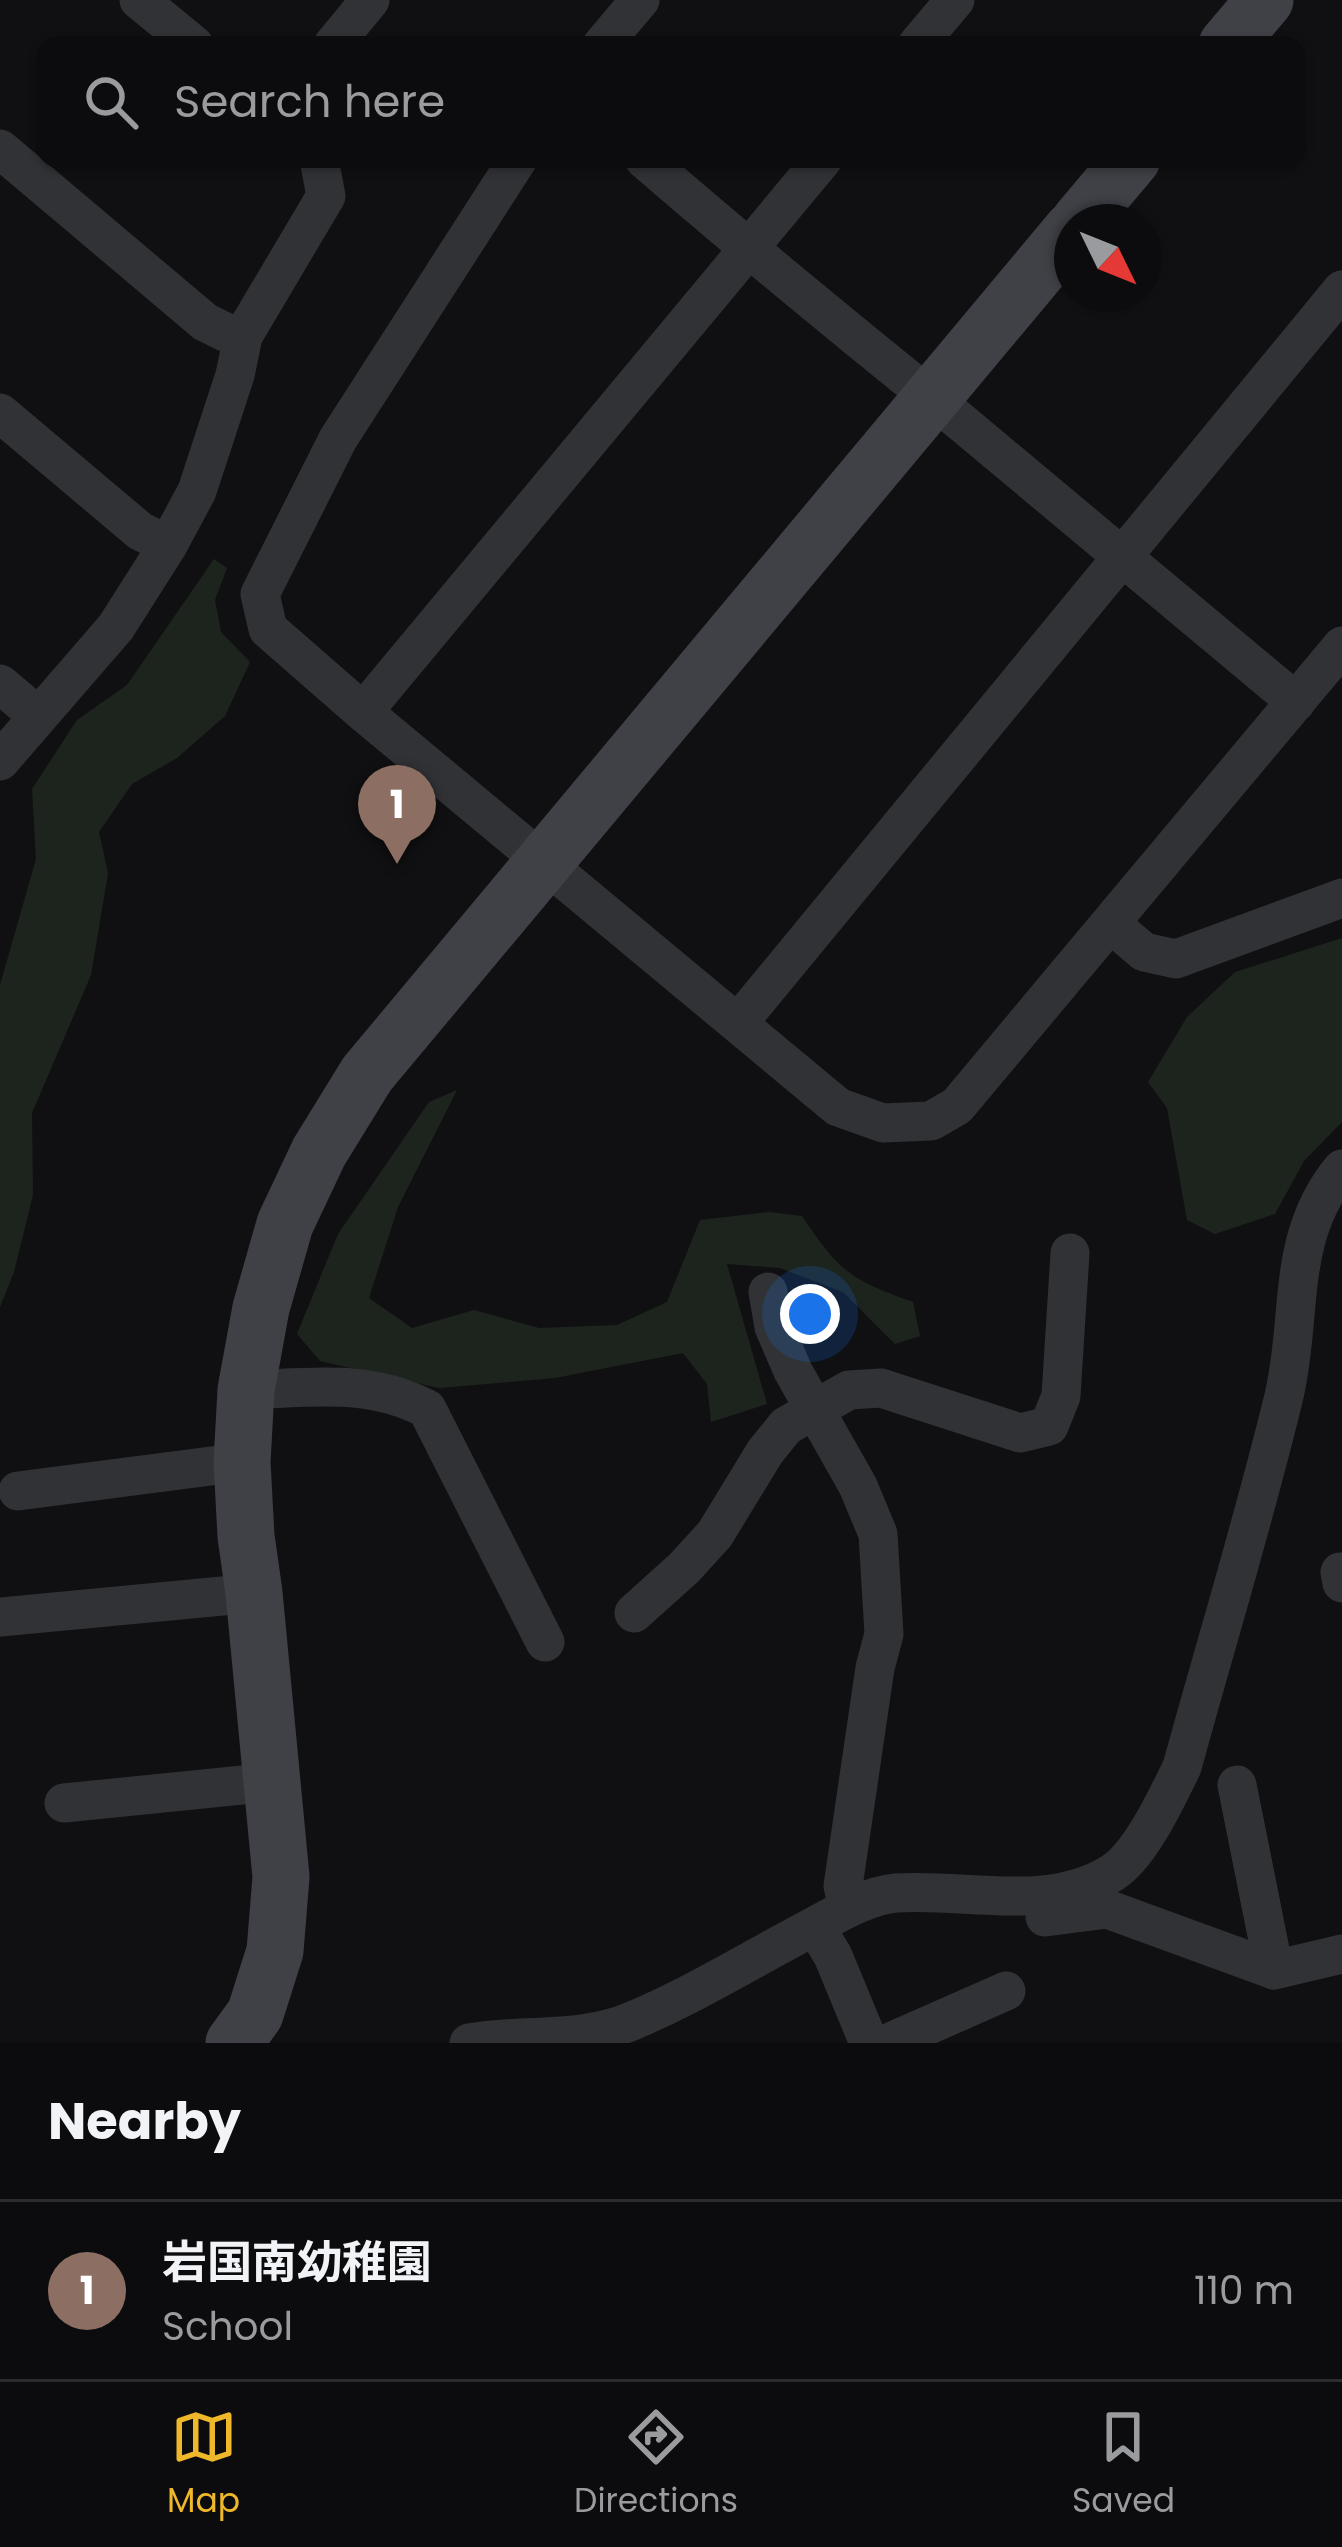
<!DOCTYPE html>
<meta charset="utf-8">
<style>
:root{--surface:#0c0c0e;--page:#151517;--text:#f1f3f6;--muted:#9a9b9e;--line:#2c2c2e;--accent:#efb82a}
body{margin:0;font-family:Poppins,"Noto Sans JP",sans-serif;background:var(--page);color:var(--text)}
.compass{position:absolute;left:1054px;top:204px;width:108px;height:108px;border-radius:50%;background:var(--surface);box-shadow:0 3px 9px #0004;rotate:133deg}
.you{position:absolute;left:810px;top:1314px;width:42px;height:42px;margin:-30px;border:9px solid #fff;border-radius:50%;background:#1a73e8;box-shadow:0 0 0 18px #1a73e833}
.badge{display:grid;place-items:center;width:78px;height:78px;border-radius:50%;background:var(--accent);color:#fff;font-size:39px;font-weight:700}
.pin{position:absolute;translate:-50% -99px;filter:drop-shadow(0 3px 6px #0008)}
.pin::after{content:'';position:absolute;top:63px;width:42px;height:36px;background:inherit;clip-path:polygon(0 0,100% 0,50% 100%)}
.list{margin:0;padding:0;list-style:none}
h2{display:flex;justify-content:space-between;align-items:center;height:156px;margin:0;padding:0 48px;font-size:51px}
h2 small{font-size:39px;font-weight:400;color:var(--muted)}
.list li{display:grid;grid-template-columns:78px 1fr auto;gap:36px;align-items:center;box-sizing:border-box;height:180px;padding:0 48px;border-top:3px solid var(--line)}
.list b{display:block;font-size:45px;white-space:nowrap}
.list p{margin:0;font-size:39px;white-space:nowrap;color:var(--muted)}
.list em{font-size:39px;font-style:normal;color:var(--muted)}
.icon{flex:none;width:66px;height:66px;fill:none;stroke:currentColor;stroke-width:2;stroke-linecap:round;stroke-linejoin:round}
.map{position:relative;flex:none;width:1342px;height:2043px;overflow:hidden}
.search{position:absolute;background:var(--surface);box-shadow:0 3px 9px #0004;left:36px;right:36px;top:36px;height:132px;display:flex;align-items:center;gap:30px;box-sizing:border-box;padding:0 42px;border-radius:24px;color:var(--muted);font-size:45px}
.sheet{height:336px;background:var(--surface)}
nav{display:flex;justify-content:space-around;align-items:center;box-sizing:border-box;height:168px;border-top:3px solid var(--line);background:var(--surface);font-size:33px;color:var(--muted)}
nav a{display:grid;justify-items:center;gap:6px}
nav .on{color:var(--accent)}
.map>svg:first-child{display:block}
.green{fill:#1d241e}
.lines{fill:none;stroke-linecap:round;stroke-linejoin:round}
.street{stroke:#313236;stroke-width:39}
.secondary{stroke:#3f4146;stroke-width:57}
</style>
<div class="map">
<svg width="1342" height="2043" viewBox="0 0 1342 2043">
<rect width="100%" height="100%" fill="#101012"/>
<g class="green">
<polygon points="214,559 227,568 215,600 221,632 250,662 225,716 177,758 132,784 99,832 108,873 91,975 32,1113 33,1195 14,1272 0,1307 0,985 36,859 32,789 77,720 127,685"/>
<polygon points="1342,938 1342,1122 1304,1161 1275,1214 1215,1234 1187,1220 1167,1108 1148,1082 1187,1017 1235,972"/>
<path d="M457 1090 398 1207 369 1298 412 1328 474 1310 539 1328 617 1325 667 1302 700 1220 769 1212 802 1216C840 1272 849 1279 913 1302L920 1336 895 1344 843 1292 780 1268 727 1264 767 1404 711 1422 707 1384 683 1353 555 1378 439 1388 320 1361 297 1334 338 1234 429 1102Z"/>
</g>
<g class="lines">
<g class="street">
<polyline points="139,0 194,45"/>
<polyline points="333,45 370,0"/>
<polyline points="602,45 640,0"/>
<polyline points="917,45 955,0"/>
<polyline points="0,149 205,322 225,332 243,336"/>
<polyline points="518,159 338,439 260,594 268,629 363,712 838,1107 883,1123 931,1121 957,1106 1342,646"/>
<path d="M644 159C748 249 854 336 961 422L1296 702"/>
<polyline points="0,413 140,531 168,545"/>
<polyline points="0,684 38,716"/>
<polyline points="363,712 823,159"/>
<polyline points="0,761 116,627 168,545 197,491 235,375 243,336 326,196 319,159"/>
<polyline points="1111,924 1144,952 1176,959 1342,898"/>
<polyline points="739,1022 1342,290"/>
<polyline points="768,1292 774,1327 793,1371 858,1486 878,1534 884,1634 875,1668 843,1886 848,1908"/>
<path d="M246 1390C310 1388 369 1378 427 1409L545 1642"/>
<polyline points="18,1491 242,1462"/>
<polyline points="1340,1572 1342,1583"/>
<polyline points="634,1613 684,1568 715,1534 765,1452 786,1426 849,1390 881,1388 1020,1433 1049,1426 1061,1396 1070,1253"/>
<polyline points="0,1617 254,1593"/>
<polyline points="1237,1785 1274,1970"/>
<polyline points="64,1803 272,1782"/>
<polyline points="1045,1917 1107,1909 1274,1970 1342,1954"/>
<polyline points="815,1926 833,1956 869,2043"/>
<path d="M469 2043C523 2033 581 2043 632 2021 694 1995 752 1959 811 1928 837 1914 866 1896 896 1893 966 1888 1048 1913 1112 1873 1141 1855 1167 1797 1182 1767 1216 1643 1254 1520 1284 1396 1303 1316 1285 1238 1342 1169"/>
<polyline points="888,2043 1006,1991"/>
</g>
<g class="secondary">
<polyline points="1227,45 1265,0"/>
<polyline points="1079,222 1132,159"/>
<polyline points="234,2043 255,2014 275,1951 281,1877 254,1593 246,1536 242,1462 246,1390 261,1308 285,1224 319,1152 367,1074 1072,230"/>
</g>
</g>
</svg>
<svg class="compass" viewBox="-18 -18 36 36"><path d="M0-13l5 13h-10z" fill="#e53935"/><path d="M0 13l5-13h-10z" fill="#9a9b9e"/></svg>
<div class="you"></div>
<div class="pin badge" style="left:397px;top:864px;background:#8d6e63">1</div>
<div class="search"><svg class="icon" aria-label="search" viewBox="0 0 24 24"><circle cx="10" cy="10" r="6"/><path d="M15 15l6 6"/></svg>Search here</div>
</div>
<section class="sheet">
<h2>Nearby<small></small></h2>
<ul class="list">
<li><span class="badge" style="background:#8d6e63">1</span><div><b>岩国南幼稚園</b><p>School</p></div><em>110 m</em></li>
</ul>
</section>
<nav>
<a class="on"><svg class="icon" aria-label="map" viewBox="0 0 24 24"><path d="M3 6l6-2 6 2 6-2v14l-6 2-6-2-6 2zM9 4v14M15 6v14"/></svg>Map</a>
<a><svg class="icon" aria-label="directions" viewBox="0 0 24 24"><path d="M12 3l9 9-9 9-9-9zM9 14v-3h6M13 9l2 2-2 2"/></svg>Directions</a>
<a><svg class="icon" aria-label="saved" viewBox="0 0 24 24"><path d="M7 4h10v16l-5-4-5 4z"/></svg>Saved</a>
</nav>
